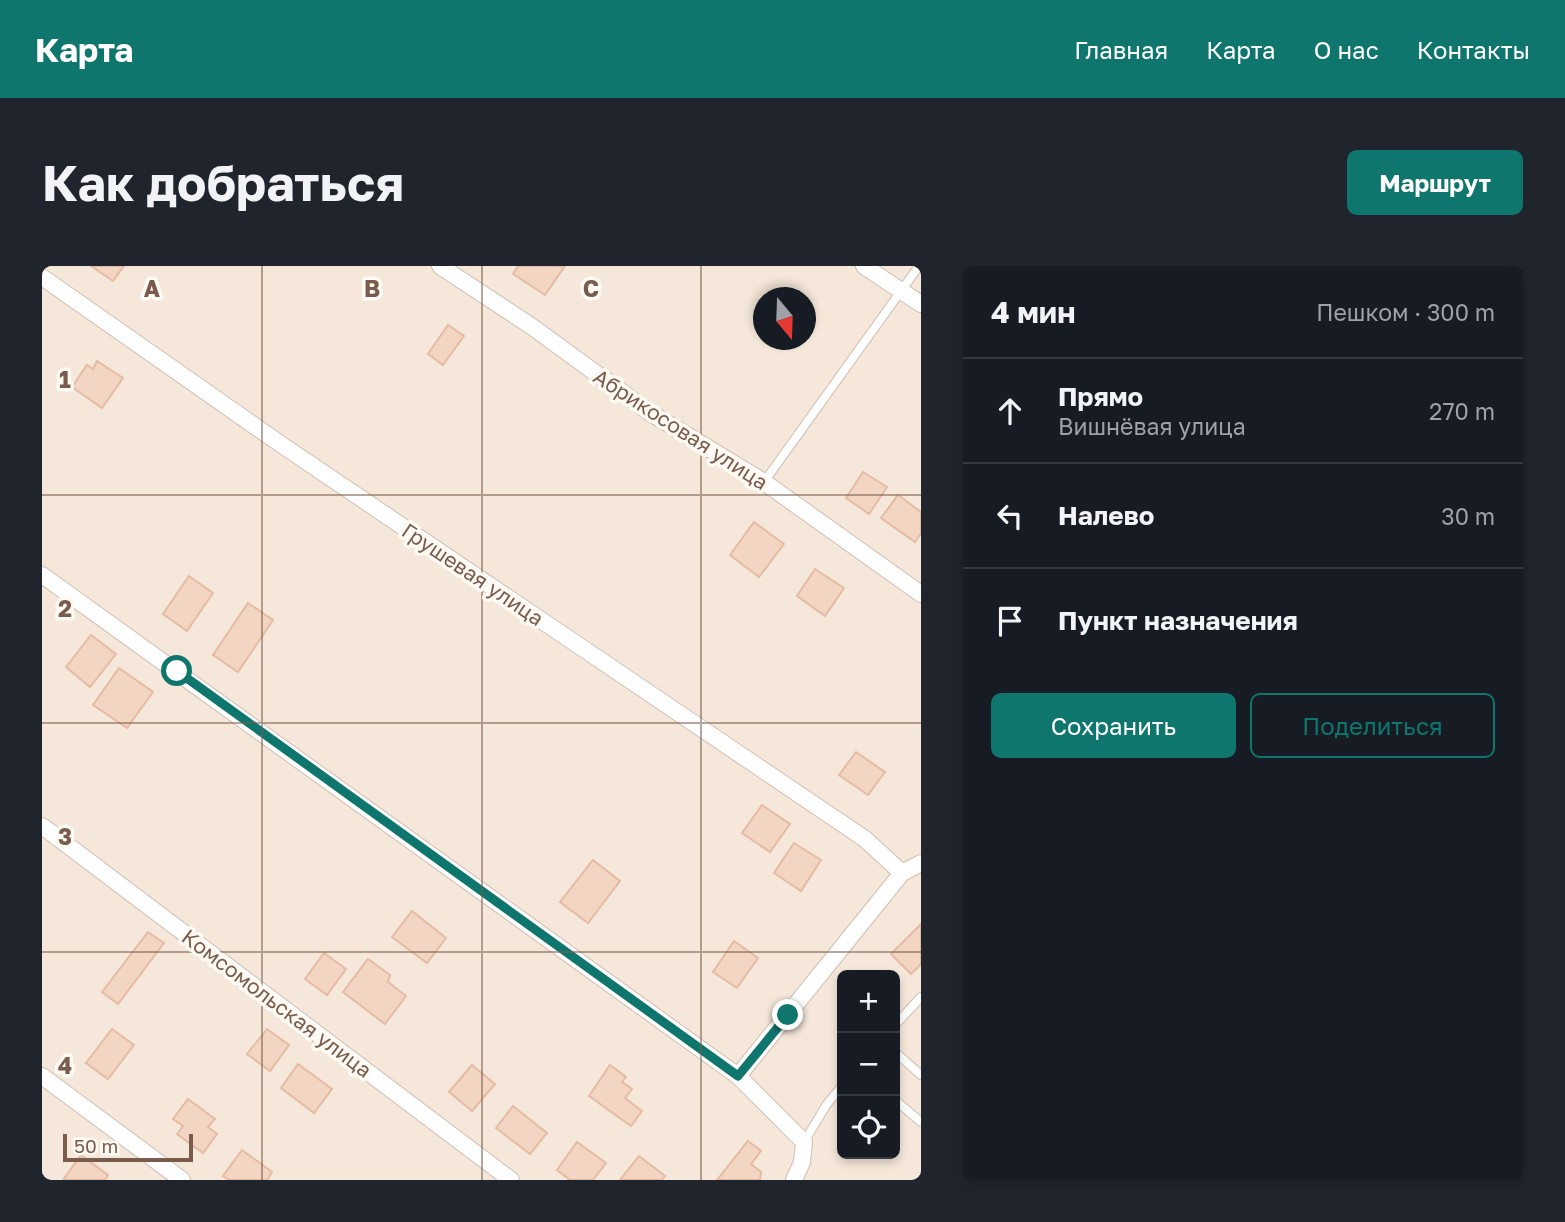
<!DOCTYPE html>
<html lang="ru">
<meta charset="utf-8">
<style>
:root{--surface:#171b24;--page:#20242c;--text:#f1f3f6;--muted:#9ea1a6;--line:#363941;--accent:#0f766e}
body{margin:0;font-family:"Golos Text",sans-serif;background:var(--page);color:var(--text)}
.controls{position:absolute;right:21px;bottom:21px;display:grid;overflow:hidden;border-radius:10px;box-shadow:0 4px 10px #0003}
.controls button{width:63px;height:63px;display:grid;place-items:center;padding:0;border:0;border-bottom:2px solid var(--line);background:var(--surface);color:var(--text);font:35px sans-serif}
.compass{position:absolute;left:711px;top:21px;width:63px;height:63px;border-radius:50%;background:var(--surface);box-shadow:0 4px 10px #0003;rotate:161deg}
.scale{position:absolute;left:21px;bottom:18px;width:130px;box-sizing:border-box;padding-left:7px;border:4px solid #7a5c4d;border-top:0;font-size:19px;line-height:24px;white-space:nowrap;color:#7a5c4d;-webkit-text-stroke:5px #fffaf3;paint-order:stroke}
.stop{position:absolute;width:21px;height:21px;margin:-16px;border:5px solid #0f766e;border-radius:50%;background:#fff}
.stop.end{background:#0f766e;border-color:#fff;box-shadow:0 2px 7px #0008}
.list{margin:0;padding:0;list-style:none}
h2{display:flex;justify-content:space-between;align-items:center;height:91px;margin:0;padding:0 28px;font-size:30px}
h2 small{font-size:23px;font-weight:400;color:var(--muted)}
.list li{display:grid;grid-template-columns:46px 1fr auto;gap:21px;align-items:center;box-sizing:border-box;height:105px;padding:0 28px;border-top:2px solid var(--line)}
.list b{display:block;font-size:26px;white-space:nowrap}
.list p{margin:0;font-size:23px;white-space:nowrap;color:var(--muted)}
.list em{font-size:23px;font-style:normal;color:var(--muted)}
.actions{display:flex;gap:14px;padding:21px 28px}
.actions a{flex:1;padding:16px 0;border:2px solid var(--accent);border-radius:10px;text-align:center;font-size:24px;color:var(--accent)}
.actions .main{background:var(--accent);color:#fff}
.icon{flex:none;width:38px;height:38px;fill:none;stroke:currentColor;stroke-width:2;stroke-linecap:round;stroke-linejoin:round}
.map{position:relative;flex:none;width:879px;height:914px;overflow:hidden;border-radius:10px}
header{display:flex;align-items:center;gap:42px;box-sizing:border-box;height:98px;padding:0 35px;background:var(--accent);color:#fff}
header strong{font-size:33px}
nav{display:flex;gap:38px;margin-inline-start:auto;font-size:24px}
.intro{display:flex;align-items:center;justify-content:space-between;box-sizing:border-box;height:168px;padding:0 42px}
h1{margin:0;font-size:49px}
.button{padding:18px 32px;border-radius:10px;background:var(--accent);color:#fff;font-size:24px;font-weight:700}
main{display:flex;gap:42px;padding:0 42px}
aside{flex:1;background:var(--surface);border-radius:10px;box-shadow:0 4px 10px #0003}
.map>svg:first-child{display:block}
.residential{fill:#f5e8da;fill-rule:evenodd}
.building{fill:#f3d5c3;stroke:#e6bba3;stroke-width:2}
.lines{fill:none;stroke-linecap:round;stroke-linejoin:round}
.lane-casing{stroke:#d1beb0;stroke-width:10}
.street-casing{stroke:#d1beb0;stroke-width:18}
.lane{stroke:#fff;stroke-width:8}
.street{stroke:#fff;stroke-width:16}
.route{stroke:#0f766e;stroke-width:9}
.grid{fill:none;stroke:#7a5c4d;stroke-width:2;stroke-opacity:0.55}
.labels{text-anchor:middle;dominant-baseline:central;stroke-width:7;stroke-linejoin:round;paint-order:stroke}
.street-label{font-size:21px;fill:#7a5c4d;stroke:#fffaf3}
.grid-label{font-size:23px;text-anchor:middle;font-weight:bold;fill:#7a5c4d;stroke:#fffaf3;stroke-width:7;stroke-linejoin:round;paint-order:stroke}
</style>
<header>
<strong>Карта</strong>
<nav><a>Главная</a><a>Карта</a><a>О нас</a><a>Контакты</a></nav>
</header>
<div class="intro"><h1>Как добраться</h1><a class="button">Маршрут</a></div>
<main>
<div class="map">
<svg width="879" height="914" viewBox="0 0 879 914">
<rect width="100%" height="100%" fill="#fdf6ec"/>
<path class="residential" d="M0 0H879V914H0ZM722 32H764V74H722ZM800 709H853V888H800Z"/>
<g class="building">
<polygon points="49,0 82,0 71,15"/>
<polygon points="476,0 523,0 503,29 471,8"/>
<polygon points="406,59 422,70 401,99 386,88"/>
<polygon points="55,95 81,112 60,142 30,121 45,99 51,103"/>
<polygon points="821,206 845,221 827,248 804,232"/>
<polygon points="856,229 879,246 879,267 873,276 839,252"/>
<polygon points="712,256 742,278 717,311 688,289"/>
<polygon points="773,303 802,322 783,350 755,330"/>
<polygon points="147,310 171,327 145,365 121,348"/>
<polygon points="206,337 231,354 196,406 171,389"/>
<polygon points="49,369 74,388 48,421 24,401"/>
<polygon points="77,402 111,426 85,462 51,439"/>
<polygon points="814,486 843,506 826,529 797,509"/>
<polygon points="720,539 748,558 728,586 700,567"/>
<polygon points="752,577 779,594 759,625 732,607"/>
<polygon points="551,594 578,615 546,657 518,636"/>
<polygon points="370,645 404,672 385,697 350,671"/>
<polygon points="879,658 879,698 869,708 849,688"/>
<polygon points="106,666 122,677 76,738 60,726"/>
<polygon points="692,675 716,692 695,722 671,706"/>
<polygon points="282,687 304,703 285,729 263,713"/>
<polygon points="326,693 348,709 346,716 364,730 343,758 301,726"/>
<polygon points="70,763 92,779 66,813 44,797"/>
<polygon points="225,763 247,779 228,805 205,788"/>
<polygon points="256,798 290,823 272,847 239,822"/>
<polygon points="430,799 453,818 430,845 407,826"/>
<polygon points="568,799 584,811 580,816 590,823 583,832 600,845 589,860 547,830"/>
<polygon points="146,833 173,853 166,861 175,868 161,887 135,868 141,860 131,853"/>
<polygon points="471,840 505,867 488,888 454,862"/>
<polygon points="706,875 719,885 709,898 719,906 718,914 675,914"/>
<polygon points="535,876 564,897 551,914 528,914 515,904"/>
<polygon points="200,884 230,906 225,914 187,914 181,910"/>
<polygon points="39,889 66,909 63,914 21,914"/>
<polygon points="597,890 623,910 620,914 578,914"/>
</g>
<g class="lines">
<defs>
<g id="lane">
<polyline points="722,216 877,0"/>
<polyline points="853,759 879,731"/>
<polyline points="853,786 879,809"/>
<polyline points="853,834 879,856"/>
<polyline points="762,876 785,838 800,820"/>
</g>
<g id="street">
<polyline points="398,0 489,60 607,146 722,216 879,328"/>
<polyline points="822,0 879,38"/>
<polyline points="0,11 237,177 823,573 860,607"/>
<polyline points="0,309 696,810 762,876 760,896 752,914"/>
<polyline points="0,560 469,914"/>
<polyline points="0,810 140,914"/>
<polyline points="696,810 860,607 879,597"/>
</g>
</defs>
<use href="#lane" class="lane-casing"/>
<use href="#street" class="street-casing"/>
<use href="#lane" class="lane"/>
<use href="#street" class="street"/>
</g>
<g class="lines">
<polyline class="route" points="135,405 696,810 746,749"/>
</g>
<path class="grid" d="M220 0V914M440 0V914M659 0V914M0 229H879M0 457H879M0 686H879"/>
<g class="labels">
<g class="street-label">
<text transform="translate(639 163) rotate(33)">Абрикосовая улица</text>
<text transform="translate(431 308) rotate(34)">Грушевая улица</text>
<text transform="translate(235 737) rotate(37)">Комсомольская улица</text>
</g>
</g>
<g class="grid-label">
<text x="110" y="31">A</text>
<text x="330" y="31">B</text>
<text x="549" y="31">C</text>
<text x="23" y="122">1</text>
<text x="23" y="351">2</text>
<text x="23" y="579">3</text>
<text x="23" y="808">4</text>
</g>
</svg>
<div class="controls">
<button>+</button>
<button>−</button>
<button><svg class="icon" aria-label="locate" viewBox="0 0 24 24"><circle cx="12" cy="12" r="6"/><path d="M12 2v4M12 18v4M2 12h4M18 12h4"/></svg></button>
</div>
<svg class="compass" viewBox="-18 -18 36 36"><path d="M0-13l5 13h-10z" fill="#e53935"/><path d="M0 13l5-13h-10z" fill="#9ea1a6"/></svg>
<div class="scale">50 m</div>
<div class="stop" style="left:135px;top:405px"></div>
<div class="stop end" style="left:746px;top:749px"></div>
</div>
<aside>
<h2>4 мин<small>Пешком · 300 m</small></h2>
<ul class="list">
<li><svg class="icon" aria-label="ahead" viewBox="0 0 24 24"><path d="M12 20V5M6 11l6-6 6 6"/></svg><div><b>Прямо</b><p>Вишнёвая улица</p></div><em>270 m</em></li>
<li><svg class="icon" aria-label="left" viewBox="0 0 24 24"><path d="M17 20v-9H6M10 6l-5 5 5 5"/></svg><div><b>Налево</b></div><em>30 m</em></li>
<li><svg class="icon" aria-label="arrive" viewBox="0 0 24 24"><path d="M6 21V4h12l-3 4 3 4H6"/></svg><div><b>Пункт назначения</b></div></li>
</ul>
<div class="actions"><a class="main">Сохранить</a><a>Поделиться</a></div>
</aside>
</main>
